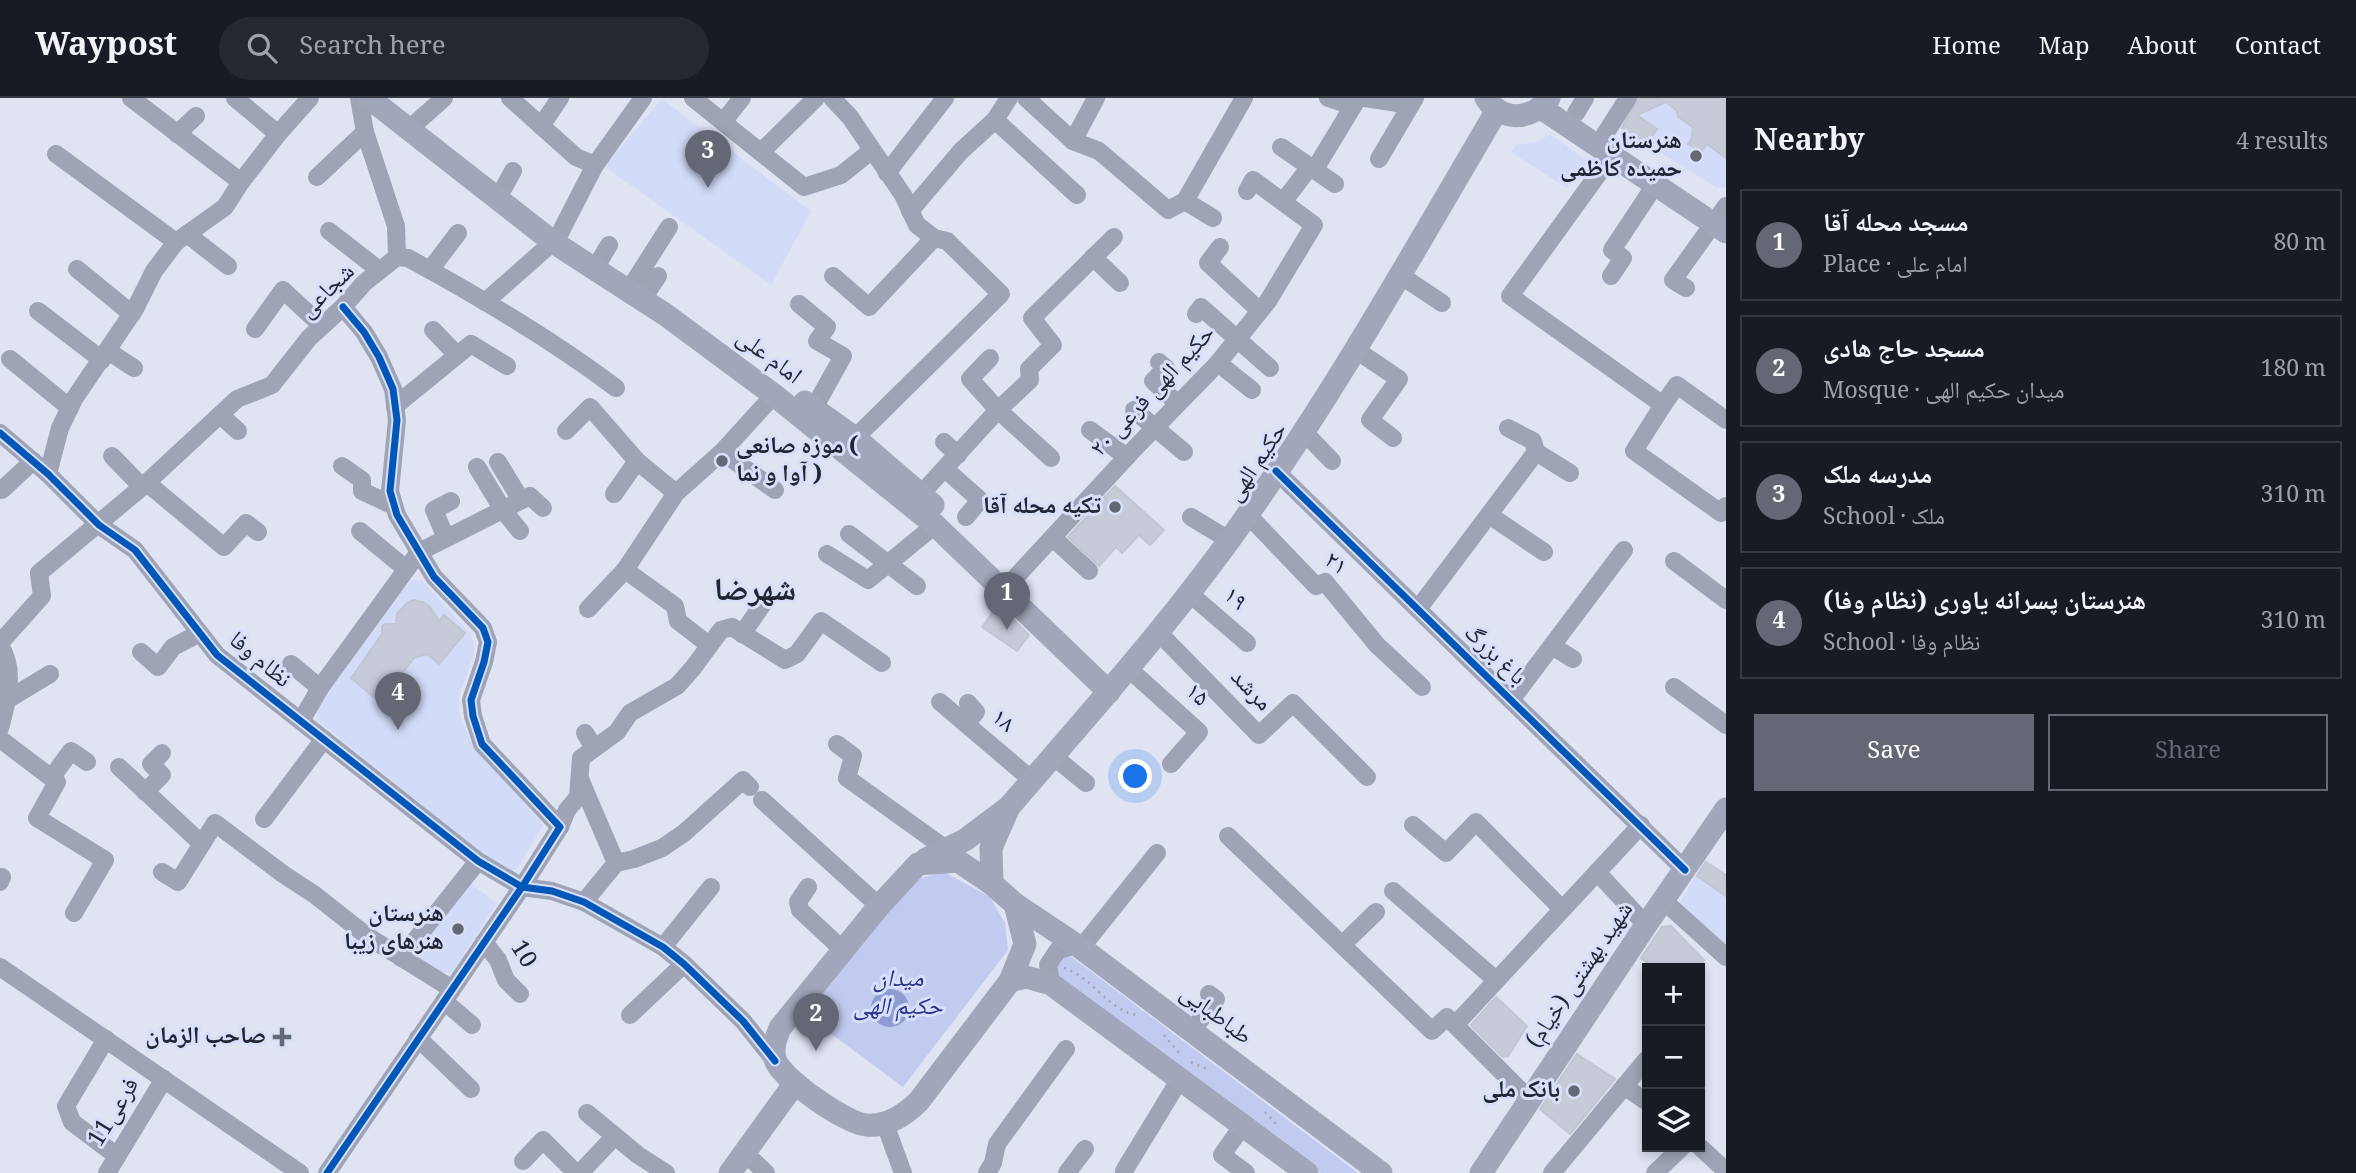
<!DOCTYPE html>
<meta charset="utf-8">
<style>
:root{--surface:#171b24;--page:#242831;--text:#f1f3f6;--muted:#9ea1a6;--line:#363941;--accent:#646875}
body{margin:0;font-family:Georgia,"Noto Naskh Arabic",serif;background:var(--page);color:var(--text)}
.controls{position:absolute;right:21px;bottom:21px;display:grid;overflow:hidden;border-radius:0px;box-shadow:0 4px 10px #0003}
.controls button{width:63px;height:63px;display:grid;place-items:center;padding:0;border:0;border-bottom:2px solid var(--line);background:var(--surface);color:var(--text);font:35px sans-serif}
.you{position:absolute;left:1136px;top:679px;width:24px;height:24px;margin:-18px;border:5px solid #fff;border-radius:50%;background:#1a73e8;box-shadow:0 0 0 10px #1a73e833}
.badge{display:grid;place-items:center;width:46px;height:46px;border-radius:50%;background:var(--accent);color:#fff;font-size:23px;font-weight:700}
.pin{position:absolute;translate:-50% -58px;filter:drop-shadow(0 2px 4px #0008)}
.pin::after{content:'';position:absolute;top:37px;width:24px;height:21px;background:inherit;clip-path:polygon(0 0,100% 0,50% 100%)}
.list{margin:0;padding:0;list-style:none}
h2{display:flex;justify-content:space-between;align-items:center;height:91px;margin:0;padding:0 28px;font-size:30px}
h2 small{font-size:23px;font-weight:400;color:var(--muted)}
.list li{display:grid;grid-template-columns:46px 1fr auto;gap:21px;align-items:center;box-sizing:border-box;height:112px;margin:0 14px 14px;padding:0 14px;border:2px solid var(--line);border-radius:0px}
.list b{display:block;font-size:26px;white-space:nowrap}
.list p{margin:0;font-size:23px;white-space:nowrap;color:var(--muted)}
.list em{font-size:23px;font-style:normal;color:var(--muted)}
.actions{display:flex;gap:14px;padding:21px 28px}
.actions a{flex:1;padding:16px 0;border:2px solid var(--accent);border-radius:0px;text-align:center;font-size:24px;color:var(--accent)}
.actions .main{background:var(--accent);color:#fff}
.icon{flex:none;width:38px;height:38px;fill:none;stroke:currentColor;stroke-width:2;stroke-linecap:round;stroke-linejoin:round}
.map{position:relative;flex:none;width:1726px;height:1075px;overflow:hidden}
header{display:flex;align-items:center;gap:42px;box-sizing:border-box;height:98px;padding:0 35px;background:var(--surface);border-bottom:2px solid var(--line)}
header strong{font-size:33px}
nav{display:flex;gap:38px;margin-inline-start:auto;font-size:24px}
.search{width:490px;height:63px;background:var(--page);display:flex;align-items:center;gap:18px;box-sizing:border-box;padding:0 24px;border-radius:38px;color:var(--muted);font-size:26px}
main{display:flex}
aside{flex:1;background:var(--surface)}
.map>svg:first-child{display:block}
.built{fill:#d2dbf8}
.green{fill:#c1cbef}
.water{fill:#8e9cd4}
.building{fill:#c7cbd8;stroke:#c2c6d3;stroke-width:2}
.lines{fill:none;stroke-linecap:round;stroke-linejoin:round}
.path{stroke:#a3a7b4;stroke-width:2.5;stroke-dasharray:2 5;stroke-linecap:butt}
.minor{stroke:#9ea3b5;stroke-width:18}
.major{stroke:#a1a6bb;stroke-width:23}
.cycleway-casing{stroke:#d7dffa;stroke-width:11}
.cycleway{stroke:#0057b8;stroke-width:7}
.poi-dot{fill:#646875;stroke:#d7dffa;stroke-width:2.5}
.labels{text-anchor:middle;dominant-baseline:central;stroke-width:6;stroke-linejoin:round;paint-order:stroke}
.poi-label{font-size:24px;font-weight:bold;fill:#222532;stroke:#d7dffa;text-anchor:end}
.street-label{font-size:24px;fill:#222532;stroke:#d7dffa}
.park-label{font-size:24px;font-style:italic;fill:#29338a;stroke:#d7dffa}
.district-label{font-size:32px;font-weight:bold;fill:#222532;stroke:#d7dffa}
</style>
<header>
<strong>Waypost</strong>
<div class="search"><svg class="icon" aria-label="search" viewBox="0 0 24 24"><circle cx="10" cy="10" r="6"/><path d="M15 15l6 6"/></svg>Search here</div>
<nav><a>Home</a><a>Map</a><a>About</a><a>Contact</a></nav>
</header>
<main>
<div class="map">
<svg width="1726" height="1075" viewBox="0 0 1726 1075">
<rect width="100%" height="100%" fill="#dfe3f2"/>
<g class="built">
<polygon points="1635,0 1726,0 1726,89 1717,90 1618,27"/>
<polygon points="662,1 811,113 771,187 604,68"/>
<polygon points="1550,36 1589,64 1567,90 1511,54 1516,47 1537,44"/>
<polygon points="412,481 422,483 469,534 474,546 473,559 459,598 459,616 470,642 543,727 517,771 507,775 318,623 314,611"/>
<polygon points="1704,763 1726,777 1726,849 1679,806"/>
<polygon points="471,786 497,805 451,875 441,874 415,856"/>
</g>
<g class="green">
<polygon points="944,774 990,799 1005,825 1008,852 903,989 803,915 913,782"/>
<polygon points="1064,859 1072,859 1358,1075 1321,1075 1251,1021 1056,879 1056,865"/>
</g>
<circle class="water" cx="890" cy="910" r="19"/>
<g class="building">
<polygon points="1639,0 1726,0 1726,60 1707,46 1701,54 1688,46 1692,40 1693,29 1678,19 1677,13 1666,4 1637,17 1657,31 1647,45 1622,30"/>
<polygon points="1115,388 1164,432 1150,447 1139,437 1122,455 1116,449 1099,468 1068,439"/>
<polygon points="413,502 423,504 430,509 439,523 444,517 465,535 439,566 427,556 414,560 380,604 351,580 382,536 382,529 385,526 396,526 397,516 407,505"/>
<polygon points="998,507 1029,537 1017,553 982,529"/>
<polygon points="1706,764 1726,777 1726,798 1697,778"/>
<polygon points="1671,828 1704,862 1697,870 1655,870 1641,860 1662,829"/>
<polygon points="1496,899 1527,928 1508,958 1503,959 1471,927"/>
<polygon points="1577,956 1615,981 1570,1036 1540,1011"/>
</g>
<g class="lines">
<g class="path">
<path d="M1064 870C1092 879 1107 911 1136 917"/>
<polyline points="1164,937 1180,956"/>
<polyline points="1191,964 1207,971"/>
<polyline points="1265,1014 1277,1027"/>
</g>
<g class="minor">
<polyline points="131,0 241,84"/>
<polyline points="235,0 278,36"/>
<polyline points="359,0 365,34 396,128 397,159"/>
<polyline points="510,0 576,59 595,67 643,0"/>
<polyline points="693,0 804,89 841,77 871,53"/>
<polyline points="832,0 850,19 903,97 917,127 934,140"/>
<polyline points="1026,0 1073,43 1099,53 1168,112 1185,103 1244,0"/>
<polyline points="1328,0 1353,8"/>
<polyline points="1365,0 1410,7"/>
<polyline points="1576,15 1585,0"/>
<polyline points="995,22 1077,97"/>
<polyline points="417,24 444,0"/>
<polyline points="723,24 742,0"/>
<polyline points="541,28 560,0"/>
<polyline points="177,36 196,18"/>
<polyline points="1605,36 1628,0"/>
<polyline points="1073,43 1096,0"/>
<polyline points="1281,49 1335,86"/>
<polyline points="761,54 816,0"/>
<polyline points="56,56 176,144"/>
<polyline points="1612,57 1510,198 1663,307 1634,353 1721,415 1726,408"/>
<polyline points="1379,61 1415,0"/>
<polyline points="887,75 945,0"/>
<polyline points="317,79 365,34"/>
<polyline points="503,91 513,73"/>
<polyline points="1185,103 1213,120"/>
<polyline points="1283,104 1309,70 1318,66 1358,0"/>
<polyline points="910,113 961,53 995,22 1009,0"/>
<polyline points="329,133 379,172"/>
<polyline points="560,135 595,67"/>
<polyline points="187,136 228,168"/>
<polyline points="1220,149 1208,165 1260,213"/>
<polyline points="1093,159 1120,185"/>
<polyline points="600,162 609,147"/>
<polyline points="77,171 132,216"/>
<polyline points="430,172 458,135"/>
<polyline points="1400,177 1442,205"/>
<polyline points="833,178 869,209 934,140 947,143 1001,196 855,340"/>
<polyline points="1611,178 1623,160 1612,152 1655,87"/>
<polyline points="634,184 669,129"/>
<polyline points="1686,190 1673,182 1726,108"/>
<polyline points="648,193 658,178"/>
<polyline points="485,204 553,144"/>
<polyline points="799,206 827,229 817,243 843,258 814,310"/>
<polyline points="38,213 102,262"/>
<polyline points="1196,216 1201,209 1270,270"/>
<polyline points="255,231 283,192 322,228"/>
<polyline points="433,232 457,257"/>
<polyline points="1356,252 1399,281 1370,322 1393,340"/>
<polyline points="108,253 134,270"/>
<polyline points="990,260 970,281 998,312 1051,360"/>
<polyline points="10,261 70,310"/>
<polyline points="1159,264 1166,270 1153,283 1178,306"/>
<polyline points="1218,265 1252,292"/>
<polyline points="1663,307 1677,287 1726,322"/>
<polyline points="395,308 471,246 507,268"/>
<polyline points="1134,312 1184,354"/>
<polyline points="220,317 238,333"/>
<polyline points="1508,330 1533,343 1536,354 1570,375"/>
<polyline points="1090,332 1127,359"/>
<polyline points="566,333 590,309 637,363 676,395"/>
<polyline points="1303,333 1332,363"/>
<polyline points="0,335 48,376 99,427 135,452 217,557 478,763 522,789 552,793 584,804 663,849 684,866 743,923 775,963"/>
<polyline points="944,344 958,357"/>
<polyline points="722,354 775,392"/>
<polyline points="112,358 142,389"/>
<polyline points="498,364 521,402"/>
<polyline points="342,368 362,382 362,393 394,408"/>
<polyline points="477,369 503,412 520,433"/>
<polyline points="945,371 980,402 966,419"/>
<polyline points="1276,373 1685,772"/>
<polyline points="48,376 60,330 74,301 135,211 154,173 176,144 225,109 241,84 278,36 310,0"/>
<polyline points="147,385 224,449 246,425 258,434"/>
<polyline points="0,390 2,392 33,363"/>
<polyline points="614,396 637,363"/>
<polyline points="921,396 998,312 1030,282 1029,271 1053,247 1032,220 1114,139"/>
<polyline points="1247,416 1316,488 1325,484 1377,547 1422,589"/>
<polyline points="1489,417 1544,454"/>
<polyline points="1191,419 1229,442"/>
<polyline points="360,433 406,471"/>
<polyline points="849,436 917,488"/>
<polyline points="446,440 434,412 451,403"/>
<polyline points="1053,440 1089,473"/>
<polyline points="827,456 868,482 935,427"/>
<polyline points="1674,463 1726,502"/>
<polyline points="625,472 675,508 678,523 709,547"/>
<polyline points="1013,482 1135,350 1218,265 1268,203 1314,127 1253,82 1247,93"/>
<polyline points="1189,495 1247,545"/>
<polyline points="588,511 625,472 676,395 722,354 774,297"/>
<polyline points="1418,511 1536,354"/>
<polyline points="1159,535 1259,637 1293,605 1367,679"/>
<polyline points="742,536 765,503"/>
<path d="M0 545 42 498 39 475 142 389 237 301 272 287 309 240 343 209 364 185 397 159 408 160C480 199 551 241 616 290"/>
<path d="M0 548C16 571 7 605 0 630"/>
<polyline points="1552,548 1573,561"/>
<polyline points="141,554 158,569 173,549 200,535"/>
<polyline points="291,566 320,590"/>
<polyline points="1129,571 1199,634 1171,666"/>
<polyline points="1674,589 1726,627"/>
<polyline points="7,602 50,576"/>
<polyline points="1511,602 1624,452"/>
<polyline points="940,604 1032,682"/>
<polyline points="301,623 320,590 419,454 530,398 543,410"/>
<polyline points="966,626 976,614 968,605"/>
<polyline points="585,635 594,650"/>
<polyline points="0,641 57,684 37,720 105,762 74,815"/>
<polyline points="837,646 853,658 847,680 946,751"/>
<polyline points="1053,658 1086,685"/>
<polyline points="119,669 202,746"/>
<polyline points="52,679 71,653 87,664"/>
<polyline points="580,681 616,765"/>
<polyline points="145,694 162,677 151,666 162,655"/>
<polyline points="762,702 879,808"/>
<polyline points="264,721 324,641"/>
<polyline points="1413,727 1446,755 1476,724 1562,811"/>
<polyline points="560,729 567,712 578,699 581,660 617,634 630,615 677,588 693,570 721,532 732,529 785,562 797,556 821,523 882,565"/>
<polyline points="1228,738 1432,933 1447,919 1530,1002"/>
<polyline points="162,774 178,784 215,725 283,776 315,797 367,838 452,891"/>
<polyline points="1597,774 1646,827"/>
<polyline points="0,784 2,779"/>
<polyline points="808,789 798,804 800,812 843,852"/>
<polyline points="1393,793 1496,882"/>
<polyline points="1664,803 1726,859"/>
<polyline points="584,804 616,765 634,761 662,750 684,735 743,682 750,689"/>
<polyline points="484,844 498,862 506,882 520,896"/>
<polyline points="1342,847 1376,814"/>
<polyline points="663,849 711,789"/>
<polyline points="1081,850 1157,755"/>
<polyline points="401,860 478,763"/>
<polyline points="0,869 300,1075"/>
<polyline points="1051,886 1048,867 1058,852 1077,847"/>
<polyline points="444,903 472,927"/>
<polyline points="630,917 684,866"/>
<polyline points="1455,927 1641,727"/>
<polyline points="1192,933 1216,901 1209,896"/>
<polyline points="418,940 471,991"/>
<polyline points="106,941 66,1008 72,1024 117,1058"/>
<polyline points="1624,988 1644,1002"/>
<polyline points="587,1015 638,1057 666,1075"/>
<polyline points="885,1026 903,1075"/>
<polyline points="1243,1027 1222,1057 1246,1075"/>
<polyline points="1700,1049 1726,1073"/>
<polyline points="745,1055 766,1075"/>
<polyline points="523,1063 543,1042 576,1075"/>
<polyline points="1124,1073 1180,981"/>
<polyline points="107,1075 164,981"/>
<polyline points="327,1075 522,789 560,729 482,646 473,618 471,602 484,564 488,544 483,530 434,479 397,417 390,393 397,322 393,291 379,259 364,234 343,209"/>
<polyline points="580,1075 615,1038"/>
<polyline points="987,1075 993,1065 997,1046 1066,951"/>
<polyline points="1067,1075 1085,1051"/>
<polyline points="1552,1075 1647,961"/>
<polyline points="1655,1075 1682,1049"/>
</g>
<g class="major">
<polyline points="369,0 553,144 666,217 774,297 935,427 1109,594"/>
<path d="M1486 0C1502 25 1533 22 1549 0"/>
<polyline points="1541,10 1726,134"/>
<polyline points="805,304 855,340 933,407"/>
<path d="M1009 709C1084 622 1160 537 1228 444 1328 307 1411 158 1497 12"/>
<polyline points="926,761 965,742 1009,709 991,750 992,786"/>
<path d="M958 763 992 786 1015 806 1025 846 1010 883 919 1003C905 1017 888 1029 866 1027 847 1026 780 980 775 961 772 950 776 940 780 930L879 808 918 766Z"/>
<polyline points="1015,806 1081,850 1381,1075"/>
<polyline points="1010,883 1026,879 1051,886 1307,1075"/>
<polyline points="730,1075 795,985"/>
<polyline points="1481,1075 1646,827 1726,711"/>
</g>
<defs>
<g id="cycleway">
<polyline points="0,335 48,376 99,427 135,452 217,557 478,763 522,789 552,793 584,804 663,849 684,866 743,923 775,963"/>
<polyline points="1276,373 1685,772"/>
<polyline points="327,1075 522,789 560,729 482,646 473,618 471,602 484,564 488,544 483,530 434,479 397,417 390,393 397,322 393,291 379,259 364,234 343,209"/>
</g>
</defs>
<use href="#cycleway" class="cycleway-casing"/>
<use href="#cycleway" class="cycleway"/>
</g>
<g class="poi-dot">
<circle cx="1696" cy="58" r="7"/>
<circle cx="722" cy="363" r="7"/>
<circle cx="1115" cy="409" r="7"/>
<circle cx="458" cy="831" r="7"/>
<path d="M278.5 928.5h7v7h7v7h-7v7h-7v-7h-7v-7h7z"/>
<circle cx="1574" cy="993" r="7"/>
</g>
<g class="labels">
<g class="poi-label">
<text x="1682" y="44">هنرستان<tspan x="1682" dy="28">حمیده کاظمی</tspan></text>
<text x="736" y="349" text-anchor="start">موزه صانعی (<tspan x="736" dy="28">آوا و نما )</tspan></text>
<text x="1101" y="409">تکیه محله آقا</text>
<text x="444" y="817">هنرستان<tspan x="444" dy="28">هنرهای زیبا</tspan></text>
<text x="266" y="939">صاحب الزمان</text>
<text x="1560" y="993">بانک ملی</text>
</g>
<g class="street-label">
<text transform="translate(328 194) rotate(-44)">شجاعی</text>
<text transform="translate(768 260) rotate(37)">امام علی</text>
<text transform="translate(1154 294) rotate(-47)">حکیم الهی فرعی ۲۰</text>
<text transform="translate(1258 365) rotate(-56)">حکیم الهی</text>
<text transform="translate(1335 467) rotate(35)">۲۱</text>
<text transform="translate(1234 502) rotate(41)">۱۹</text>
<text transform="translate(1494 558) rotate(44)">باغ بزرگ</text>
<text transform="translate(259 563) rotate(40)">نظام وفا</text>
<text transform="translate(1250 593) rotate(46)">مرشد</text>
<text transform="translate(1196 598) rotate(42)">۱۵</text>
<text transform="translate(1002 624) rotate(40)">۱۸</text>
<text transform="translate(522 857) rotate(58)">10</text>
<text transform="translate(1581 878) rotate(-56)">شهید بهشتی (خیام)</text>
<text transform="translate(1215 918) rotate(37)">طباطبایی</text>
<text transform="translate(115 1015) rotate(-59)">فرعی11</text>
</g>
<g class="park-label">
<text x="898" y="882">میدان<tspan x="898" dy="28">حکیم الهی</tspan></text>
</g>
<g class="district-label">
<text x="755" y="495">شهرضا</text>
</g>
</g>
</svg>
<div class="controls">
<button>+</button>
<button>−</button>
<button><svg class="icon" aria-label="layers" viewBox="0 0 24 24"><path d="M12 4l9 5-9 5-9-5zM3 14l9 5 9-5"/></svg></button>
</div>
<div class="you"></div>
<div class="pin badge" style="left:1007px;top:532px">1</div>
<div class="pin badge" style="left:816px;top:953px">2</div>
<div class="pin badge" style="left:708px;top:90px">3</div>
<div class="pin badge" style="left:398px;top:632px">4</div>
</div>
<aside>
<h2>Nearby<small>4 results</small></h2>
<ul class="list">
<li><span class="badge">1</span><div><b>مسجد محله آقا</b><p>Place · امام علی</p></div><em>80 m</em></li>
<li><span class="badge">2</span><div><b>مسجد حاج هادی</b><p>Mosque · میدان حکیم الهی</p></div><em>180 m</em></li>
<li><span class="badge">3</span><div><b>مدرسه ملک</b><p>School · ملک</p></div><em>310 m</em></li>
<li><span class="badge">4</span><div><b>هنرستان پسرانه یاوری (نظام وفا)</b><p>School · نظام وفا</p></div><em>310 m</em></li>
</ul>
<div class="actions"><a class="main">Save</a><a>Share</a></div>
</aside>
</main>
